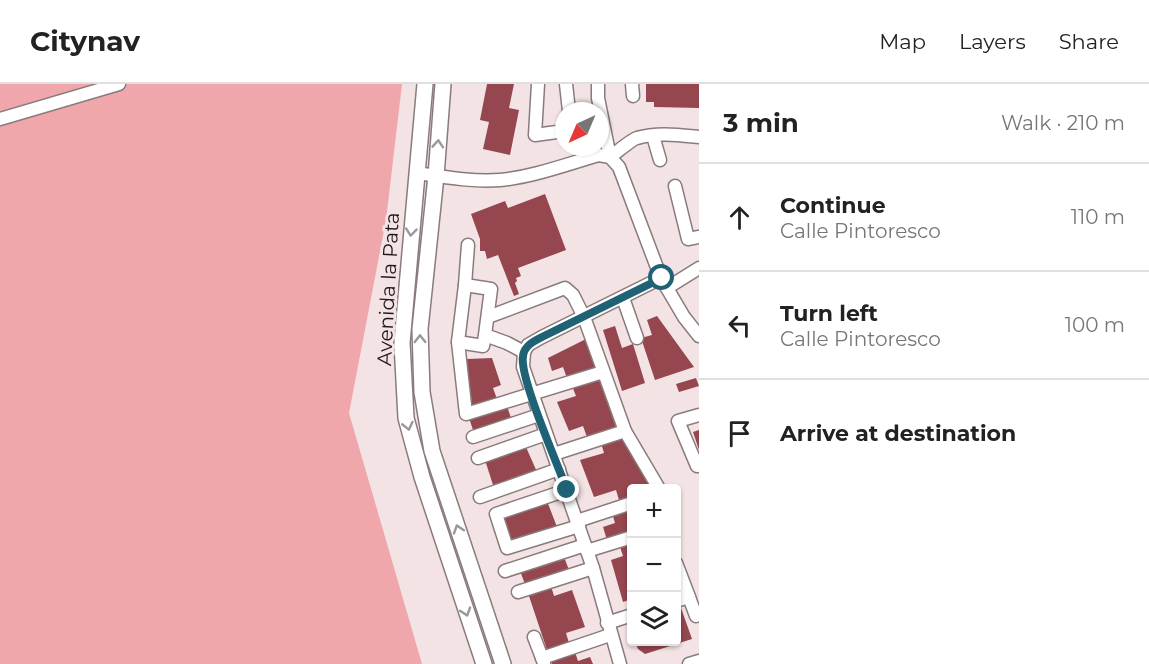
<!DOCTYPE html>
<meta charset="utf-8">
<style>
:root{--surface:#fff;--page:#f2f2f2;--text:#222;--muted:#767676;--line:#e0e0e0}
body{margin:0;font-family:Montserrat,sans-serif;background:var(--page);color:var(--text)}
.controls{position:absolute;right:18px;bottom:18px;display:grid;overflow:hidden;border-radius:6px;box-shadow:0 2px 4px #0004}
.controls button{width:54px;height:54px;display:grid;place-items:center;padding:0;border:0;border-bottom:2px solid var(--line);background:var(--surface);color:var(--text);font:30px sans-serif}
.compass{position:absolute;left:555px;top:18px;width:54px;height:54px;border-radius:50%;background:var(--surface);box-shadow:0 2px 4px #0004;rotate:224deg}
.stop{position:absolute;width:18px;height:18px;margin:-14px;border:4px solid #1f6275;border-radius:50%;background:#fff}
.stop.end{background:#1f6275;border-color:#fff;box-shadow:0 2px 6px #0008}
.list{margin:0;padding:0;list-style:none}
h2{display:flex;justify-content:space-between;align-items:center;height:78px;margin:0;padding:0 24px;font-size:26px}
h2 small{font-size:20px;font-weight:400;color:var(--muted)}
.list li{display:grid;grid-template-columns:39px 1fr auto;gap:18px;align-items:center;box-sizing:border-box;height:108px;padding:0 24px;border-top:2px solid var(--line)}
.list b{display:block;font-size:22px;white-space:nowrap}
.list p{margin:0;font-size:20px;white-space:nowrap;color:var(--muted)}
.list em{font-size:20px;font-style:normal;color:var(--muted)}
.icon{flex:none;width:33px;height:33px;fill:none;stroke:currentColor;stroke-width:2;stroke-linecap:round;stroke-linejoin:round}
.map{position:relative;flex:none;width:699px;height:580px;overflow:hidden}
header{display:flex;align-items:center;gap:36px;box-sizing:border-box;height:84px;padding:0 30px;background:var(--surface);border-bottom:2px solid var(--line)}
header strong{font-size:28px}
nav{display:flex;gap:33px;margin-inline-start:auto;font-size:21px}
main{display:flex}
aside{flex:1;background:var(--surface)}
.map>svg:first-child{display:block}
.green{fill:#f0a7ac}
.building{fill:#95464f}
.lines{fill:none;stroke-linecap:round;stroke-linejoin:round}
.minor-casing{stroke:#897b7c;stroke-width:15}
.major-casing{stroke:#897b7c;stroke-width:18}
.minor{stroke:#fff;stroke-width:12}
.major{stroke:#fff;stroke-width:15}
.oneway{stroke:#9a9898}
.route{stroke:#1f6275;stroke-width:8}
.labels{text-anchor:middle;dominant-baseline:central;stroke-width:6;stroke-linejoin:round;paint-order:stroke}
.street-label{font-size:20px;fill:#1f1919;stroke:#f3e3e4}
</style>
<header>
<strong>Citynav</strong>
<nav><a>Map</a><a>Layers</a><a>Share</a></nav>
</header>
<main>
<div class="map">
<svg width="699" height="580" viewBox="0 0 699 580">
<rect width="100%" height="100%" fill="#f3e3e4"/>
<polygon class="green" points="0,0 402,0 386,136 349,329 422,580 0,580"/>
<g class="building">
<polygon points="487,0 514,0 509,24 519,26 510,71 483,65 489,38 480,36"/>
<polygon points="646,0 699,0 699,24 654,23 654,18 646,18"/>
<polygon points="545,110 566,166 518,184 521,192 516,194 517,197 515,199 519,210 514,212 498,171 487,175 485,167 480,167 480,155 471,130 505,117 508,124"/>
<polygon points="657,232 694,283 655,296 641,254 652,251 647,236"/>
<polygon points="615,242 622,264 633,260 645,299 622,307 603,246"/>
<polygon points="586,255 596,284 567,294 563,283 552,287 548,274"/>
<polygon points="492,274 501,301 493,304 497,315 474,322 469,319 467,275"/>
<polygon points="598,293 616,343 587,353 583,342 569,347 557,318 576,312 572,302"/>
<polygon points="696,294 699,302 679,308 676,300"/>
<polygon points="507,322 511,334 473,346 469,334"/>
<polygon points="699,346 699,366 693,348"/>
<polygon points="622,352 650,401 649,404 632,404 632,412 619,416 616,406 594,413 580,376 604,369 601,359"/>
<polygon points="526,363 537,388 493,401 485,376"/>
<polygon points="547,417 557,443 510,457 502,431"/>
<polygon points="632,423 632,449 607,456 603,443 615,439 612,429"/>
<polygon points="632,459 632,515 623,518 611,476 623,472 620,463"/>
<polygon points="564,473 569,486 525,500 520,487"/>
<polygon points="551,502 554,512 572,506 585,543 566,549 569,559 547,566 528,509"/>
<polygon points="680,521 692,555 645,570 638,565 635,558 676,558 676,522"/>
<polygon points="575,568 578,577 590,573 593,580 552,580 551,577"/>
</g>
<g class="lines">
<defs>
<g id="minor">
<polyline points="538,0 535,51 564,47"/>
<polyline points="566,0 569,27"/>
<path d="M598 0V14L610 73C616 69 632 55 637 54 657 48 679 51 699 53"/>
<polyline points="632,0 633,12"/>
<polyline points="0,35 119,0"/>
<polyline points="653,52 660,76"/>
<path d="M417 89C444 93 473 98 500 96 533 93 567 80 599 71L610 73 619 83 661 194 684 233 699 252"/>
<polyline points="675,102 688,155 699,153"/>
<polyline points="465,201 468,161"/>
<polyline points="667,204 699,184"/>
<polyline points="623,214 637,254"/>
<polyline points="488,233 565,204 573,211 584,233 625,347"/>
<polyline points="485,251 491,205 465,201 458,258 483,262 485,251 507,259 524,268"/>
<polyline points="458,258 466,330 603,288"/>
<polyline points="473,353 539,331"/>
<polyline points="554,370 625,347 658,403 657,404"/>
<polyline points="478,374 546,350"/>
<polyline points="697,382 678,337 699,331"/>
<polyline points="567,406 496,430 507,464 579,442"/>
<polyline points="480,413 559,385"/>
<polyline points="577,437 632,419"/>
<polyline points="587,467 632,453"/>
<polyline points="676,479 689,513 676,517"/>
<polyline points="505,487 585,461"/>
<polyline points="518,508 593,484"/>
<polyline points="689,513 696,532"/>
<polyline points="607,539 632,531"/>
<polyline points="534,553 544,579"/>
<polyline points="542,574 610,551"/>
<polyline points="620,580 593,484 523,283 524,268 528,261 542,253 661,194"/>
<polyline points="689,580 699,577"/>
</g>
<g id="major">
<polyline points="425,0 402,259 406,334 422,393 484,580"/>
<polyline points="443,0 436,92 420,245 422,308 432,367 503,580"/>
</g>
</defs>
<use href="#minor" class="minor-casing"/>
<use href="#major" class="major-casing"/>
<use href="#minor" class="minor"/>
<use href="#major" class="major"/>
</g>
<defs><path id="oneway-chevron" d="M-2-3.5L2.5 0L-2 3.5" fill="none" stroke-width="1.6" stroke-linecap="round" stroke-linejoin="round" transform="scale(1.5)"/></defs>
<g class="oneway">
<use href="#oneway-chevron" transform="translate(438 60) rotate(-86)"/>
<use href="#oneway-chevron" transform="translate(411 148) rotate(96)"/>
<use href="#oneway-chevron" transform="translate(420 255) rotate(-91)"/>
<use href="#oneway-chevron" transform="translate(408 342) rotate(77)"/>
<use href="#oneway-chevron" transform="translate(458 445) rotate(-108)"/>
<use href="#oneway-chevron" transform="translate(466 528) rotate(72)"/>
</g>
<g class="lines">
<path class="route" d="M567 406C558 381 519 293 523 272 524 262 534 257 542 253L662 194"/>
</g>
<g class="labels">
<g class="street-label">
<text transform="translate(388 205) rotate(-87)">Avenida la Pata</text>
</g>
</g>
</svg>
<div class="controls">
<button>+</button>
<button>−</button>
<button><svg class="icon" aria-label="layers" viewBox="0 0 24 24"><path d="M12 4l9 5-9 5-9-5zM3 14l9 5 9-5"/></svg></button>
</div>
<svg class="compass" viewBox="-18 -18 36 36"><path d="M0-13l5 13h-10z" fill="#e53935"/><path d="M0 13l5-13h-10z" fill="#767676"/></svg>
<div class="stop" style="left:662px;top:194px"></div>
<div class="stop end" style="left:567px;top:406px"></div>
</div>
<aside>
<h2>3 min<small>Walk · 210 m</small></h2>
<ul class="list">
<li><svg class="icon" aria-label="ahead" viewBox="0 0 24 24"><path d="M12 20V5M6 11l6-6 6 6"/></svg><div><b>Continue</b><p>Calle Pintoresco</p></div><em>110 m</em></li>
<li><svg class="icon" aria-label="left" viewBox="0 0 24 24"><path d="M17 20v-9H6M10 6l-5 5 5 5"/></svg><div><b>Turn left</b><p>Calle Pintoresco</p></div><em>100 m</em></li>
<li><svg class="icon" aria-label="arrive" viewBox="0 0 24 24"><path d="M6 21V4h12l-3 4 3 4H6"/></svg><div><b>Arrive at destination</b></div></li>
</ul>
</aside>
</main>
